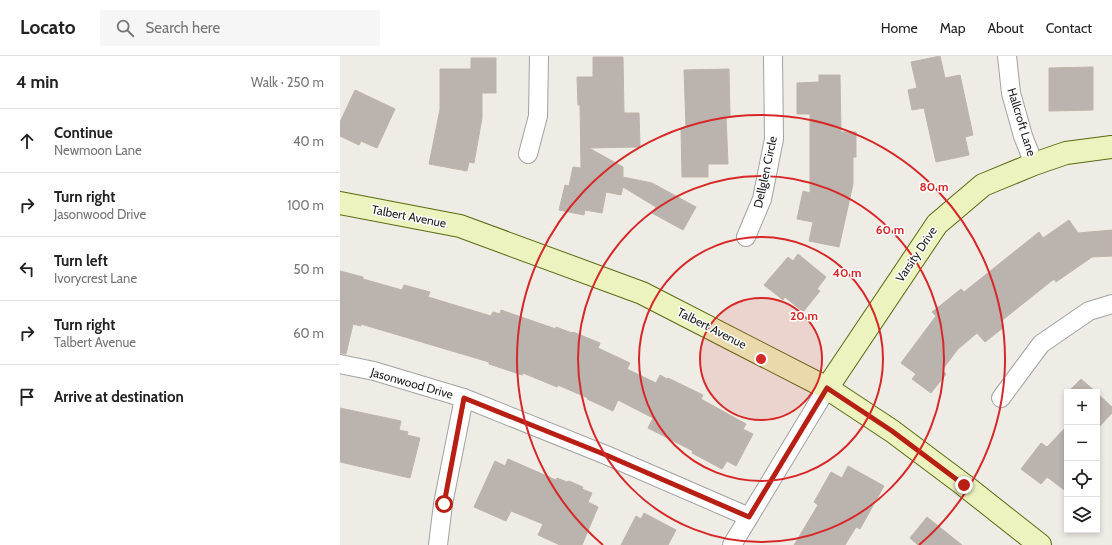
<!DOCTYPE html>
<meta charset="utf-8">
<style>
:root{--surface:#fff;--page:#f6f6f6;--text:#222;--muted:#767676;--line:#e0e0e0}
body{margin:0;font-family:Cabin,sans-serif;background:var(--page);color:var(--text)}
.controls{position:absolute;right:12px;bottom:12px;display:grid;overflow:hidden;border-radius:0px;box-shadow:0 2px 6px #0003}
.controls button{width:36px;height:36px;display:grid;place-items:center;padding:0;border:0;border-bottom:1px solid var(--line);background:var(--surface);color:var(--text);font:20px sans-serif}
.stop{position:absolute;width:12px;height:12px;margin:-9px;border:3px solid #b81f14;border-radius:50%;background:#fff}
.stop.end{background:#b81f14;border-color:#fff;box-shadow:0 1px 4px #0008}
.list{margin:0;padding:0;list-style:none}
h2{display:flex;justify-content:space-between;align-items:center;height:52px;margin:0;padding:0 16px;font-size:17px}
h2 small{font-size:13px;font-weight:400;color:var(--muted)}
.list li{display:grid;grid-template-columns:26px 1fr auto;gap:12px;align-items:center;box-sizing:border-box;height:64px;padding:0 16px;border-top:1px solid var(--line)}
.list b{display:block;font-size:15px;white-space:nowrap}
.list p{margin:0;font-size:13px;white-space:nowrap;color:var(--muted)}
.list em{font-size:13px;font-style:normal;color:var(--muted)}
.icon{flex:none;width:22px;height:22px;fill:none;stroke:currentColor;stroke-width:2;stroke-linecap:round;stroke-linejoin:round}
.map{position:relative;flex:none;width:772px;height:489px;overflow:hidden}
header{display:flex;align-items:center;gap:24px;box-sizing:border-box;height:56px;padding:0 20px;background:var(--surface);border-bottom:1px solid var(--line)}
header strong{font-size:19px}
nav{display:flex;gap:22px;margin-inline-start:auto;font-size:14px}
.search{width:280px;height:36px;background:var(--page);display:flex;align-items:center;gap:10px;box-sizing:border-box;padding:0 14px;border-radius:0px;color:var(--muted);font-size:15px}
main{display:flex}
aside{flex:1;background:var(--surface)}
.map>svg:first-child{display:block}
.building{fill:#bbb4ae;stroke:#beb4a9}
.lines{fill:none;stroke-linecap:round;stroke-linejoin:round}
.street-casing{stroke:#a2a2a2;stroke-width:20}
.secondary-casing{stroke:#5a6a0f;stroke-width:24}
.street{stroke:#fff;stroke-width:18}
.secondary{stroke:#edf3be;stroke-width:22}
.route{stroke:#b81f14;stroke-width:5}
.ring{fill:none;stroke:#d62828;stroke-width:2}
.labels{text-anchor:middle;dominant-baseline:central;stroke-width:3;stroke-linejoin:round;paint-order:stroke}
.street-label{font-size:12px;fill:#1e1e1e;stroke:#fff}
.centre{fill:#d62828;stroke:#fff;stroke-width:2}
.ring-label{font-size:12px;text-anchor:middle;font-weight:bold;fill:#d62828;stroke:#fff;stroke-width:3;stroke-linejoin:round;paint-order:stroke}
</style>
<header>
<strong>Locato</strong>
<div class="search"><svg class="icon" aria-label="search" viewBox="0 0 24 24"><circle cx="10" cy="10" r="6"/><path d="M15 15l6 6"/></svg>Search here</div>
<nav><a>Home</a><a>Map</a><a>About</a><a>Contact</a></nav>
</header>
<main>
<aside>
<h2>4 min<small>Walk · 250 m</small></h2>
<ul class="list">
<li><svg class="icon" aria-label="ahead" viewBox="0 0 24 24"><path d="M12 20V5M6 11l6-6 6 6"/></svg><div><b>Continue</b><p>Newmoon Lane</p></div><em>40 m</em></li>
<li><svg class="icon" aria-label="right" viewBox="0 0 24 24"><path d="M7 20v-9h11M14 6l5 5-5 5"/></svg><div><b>Turn right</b><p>Jasonwood Drive</p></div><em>100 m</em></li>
<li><svg class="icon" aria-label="left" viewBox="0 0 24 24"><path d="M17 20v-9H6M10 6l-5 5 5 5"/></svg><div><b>Turn left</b><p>Ivorycrest Lane</p></div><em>50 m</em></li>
<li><svg class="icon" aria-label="right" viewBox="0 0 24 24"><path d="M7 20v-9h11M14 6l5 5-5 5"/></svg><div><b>Turn right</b><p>Talbert Avenue</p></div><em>60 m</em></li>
<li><svg class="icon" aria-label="arrive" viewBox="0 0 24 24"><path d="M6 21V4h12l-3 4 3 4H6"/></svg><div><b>Arrive at destination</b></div></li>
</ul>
</aside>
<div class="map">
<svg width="772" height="489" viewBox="0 0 772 489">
<rect width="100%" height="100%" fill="#eeece5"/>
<g class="building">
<polygon points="600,0 605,22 620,19 633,79 625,81 629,99 596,106 584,52 572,54 568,34 577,32 571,6"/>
<polygon points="253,1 283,1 284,57 299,57 300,91 249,92 283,111 283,121 312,127 356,151 343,174 312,157 316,151 283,131 281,139 266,136 262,157 245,154 244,159 219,154 225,129 229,130 233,111 241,112 240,49 238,49 237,21 253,21"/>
<polygon points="131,2 156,2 156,37 142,37 142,62 134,107 129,106 127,115 89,108 100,53 100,13 131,13"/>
<polygon points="753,11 753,54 709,55 709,12"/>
<polygon points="389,13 390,60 386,60 388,108 368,108 368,121 342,121 341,72 346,72 344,14"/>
<polygon points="479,19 500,19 501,76 516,76 516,101 513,101 513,128 499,191 469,185 473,166 457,163 463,135 470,137 470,58 457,58 457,27 479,26"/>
<polygon points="15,34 55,53 37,92 21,85 19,89 0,80 0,66"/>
<polygon points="729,164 738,177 772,174 772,200 752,201 716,226 714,223 660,266 664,271 645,286 637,277 618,293 602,314 606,318 591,337 572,323 576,318 561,307 596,260 592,256 621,233 624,236 699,176 703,182"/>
<polygon points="458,198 486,221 477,233 480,235 463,256 445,241 443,244 424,229 448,201 453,205"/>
<polygon points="0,215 23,221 23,223 62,234 64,229 90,236 88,241 151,260 153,256 160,258 161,254 216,273 216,271 232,277 233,276 260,287 258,292 290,307 287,313 316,327 320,319 327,323 328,322 363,339 361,343 406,368 403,373 413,378 396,410 387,405 382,413 352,397 353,395 308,372 313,362 278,344 273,355 247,343 248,342 218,329 217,331 183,317 182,319 149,308 149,306 21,268 21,270 13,268 6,298 0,297"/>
<polygon points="741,323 756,336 728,336"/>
<polygon points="757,337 772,351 772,357 757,373"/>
<polygon points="0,352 61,365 59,374 68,376 67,379 80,382 70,422 0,406"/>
<polygon points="727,370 727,436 707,421 701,428 681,413 701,387 707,391"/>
<polygon points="168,403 216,424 217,422 227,426 229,425 243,431 242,433 252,437 248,446 258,451 242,489 220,489 198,479 203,468 171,455 166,465 134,451 155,405 165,410"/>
<polygon points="508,410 544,430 520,473 516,471 505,489 454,489 478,449 474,446 491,416 502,422"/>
<polygon points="304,457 336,474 328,489 281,489 296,460 301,463"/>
<polygon points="587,461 622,489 578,489 570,482"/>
</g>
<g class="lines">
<defs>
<g id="street">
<polyline points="667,0 671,37 683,80 694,108"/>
<polyline points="188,98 198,60 199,0"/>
<polyline points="406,181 422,143 434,83 433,0"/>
<polyline points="0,308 34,315 124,342 266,399 409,461"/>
<polyline points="661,342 701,288 749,255 772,248"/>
<polyline points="98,489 103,448 124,342"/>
<polyline points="392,489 487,332"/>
</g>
<g id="secondary">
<polyline points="0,147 120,170 302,237 487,332 552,375 624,429 700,489"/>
<polyline points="487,332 597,168 643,129 694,108 726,97 772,91"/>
</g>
</defs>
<use href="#street" class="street-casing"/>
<use href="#secondary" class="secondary-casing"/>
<use href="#street" class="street"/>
<use href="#secondary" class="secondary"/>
</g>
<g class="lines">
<polyline class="route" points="104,448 124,342 266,399 409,461 487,332 552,375 624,429"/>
</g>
<circle cx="421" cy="303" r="61" fill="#d62828" fill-opacity=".12"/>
<g class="ring">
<circle cx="421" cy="303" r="61"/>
<circle cx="421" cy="303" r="122"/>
<circle cx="421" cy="303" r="183"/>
<path d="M263 489A244 244 0 1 1 579 489"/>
</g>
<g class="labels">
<g class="street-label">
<text transform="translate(682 66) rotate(73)">Hallcroft Lane</text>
<text transform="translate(425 116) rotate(-78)">Dellglen Circle</text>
<text transform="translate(69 160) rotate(11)">Talbert Avenue</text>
<text transform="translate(576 198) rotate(-56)">Varsity Drive</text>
<text transform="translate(372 272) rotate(27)">Talbert Avenue</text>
<text transform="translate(72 327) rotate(16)">Jasonwood Drive</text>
</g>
</g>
<circle cx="421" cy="303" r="6" class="centre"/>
<g class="ring-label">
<text x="594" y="135">80 m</text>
<text x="550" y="178">60 m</text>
<text x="507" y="221">40 m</text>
<text x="464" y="264">20 m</text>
</g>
</svg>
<div class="controls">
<button>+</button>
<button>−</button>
<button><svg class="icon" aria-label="locate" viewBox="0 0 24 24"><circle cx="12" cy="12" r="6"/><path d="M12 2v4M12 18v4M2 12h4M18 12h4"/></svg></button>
<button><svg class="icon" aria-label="layers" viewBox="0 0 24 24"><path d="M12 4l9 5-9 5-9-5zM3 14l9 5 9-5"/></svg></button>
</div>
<div class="stop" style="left:104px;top:448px"></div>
<div class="stop end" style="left:624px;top:429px"></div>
</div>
</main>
